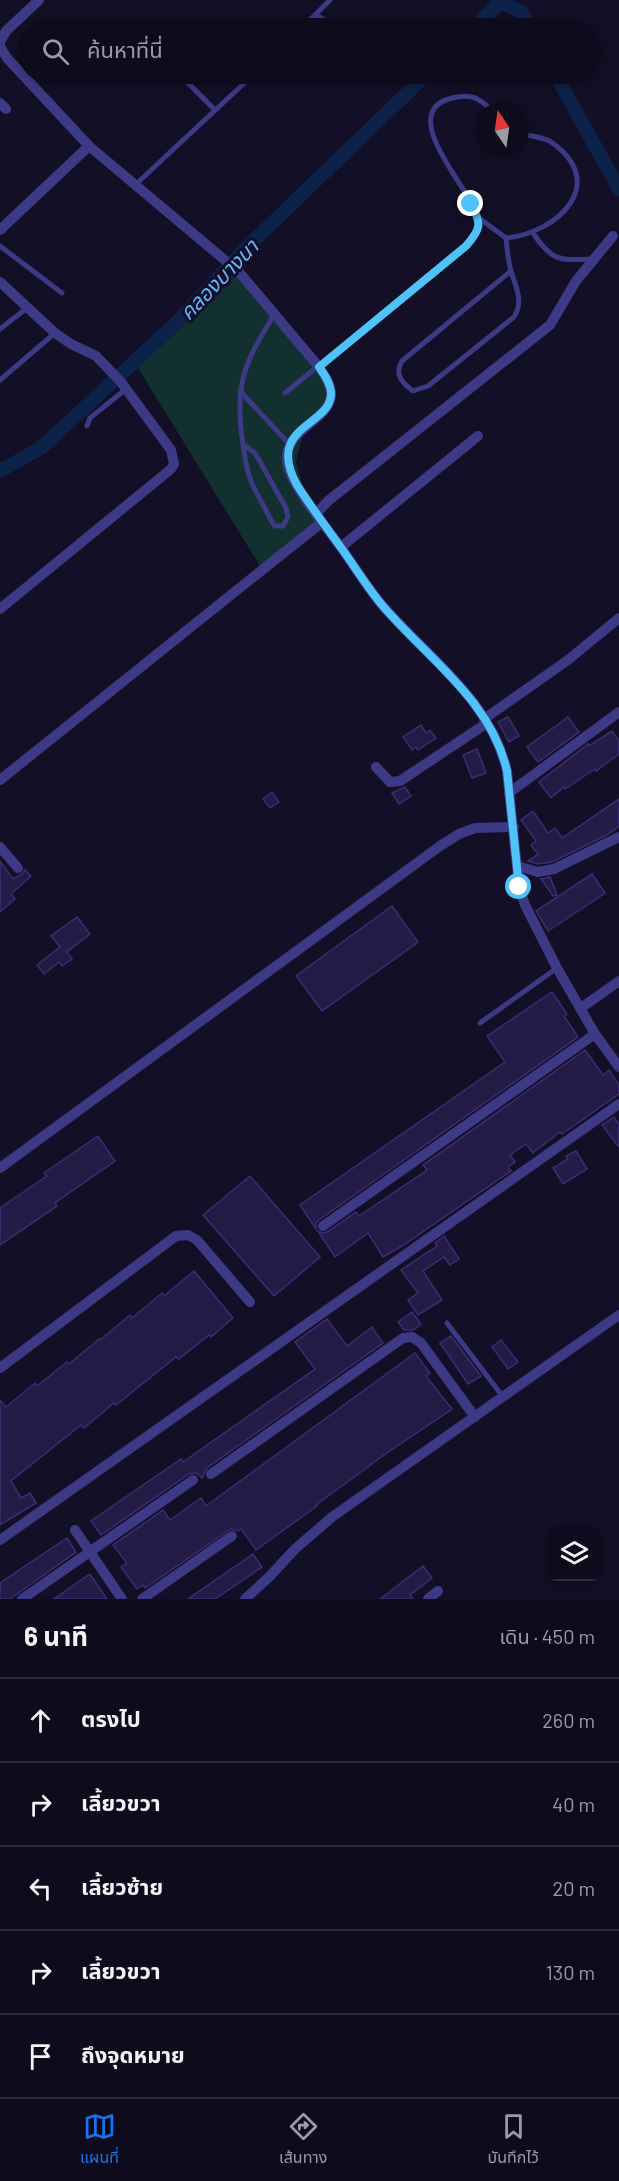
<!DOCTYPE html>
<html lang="th">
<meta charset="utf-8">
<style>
:root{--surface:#0e0b1c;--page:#171425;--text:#f1f3f6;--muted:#9b9ba3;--line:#2e2b3b;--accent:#1a73e8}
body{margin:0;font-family:Barlow,"Noto Sans Thai",sans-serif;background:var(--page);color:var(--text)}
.controls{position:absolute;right:18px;bottom:18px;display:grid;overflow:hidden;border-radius:9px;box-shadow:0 3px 9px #0003}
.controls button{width:54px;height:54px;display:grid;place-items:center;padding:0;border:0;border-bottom:2px solid var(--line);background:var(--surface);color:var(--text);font:30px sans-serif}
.compass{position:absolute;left:475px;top:102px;width:54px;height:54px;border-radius:50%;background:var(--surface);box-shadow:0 3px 9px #0003;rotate:347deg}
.stop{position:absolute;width:18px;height:18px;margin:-14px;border:4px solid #4fc3f7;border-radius:50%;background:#fff}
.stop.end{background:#4fc3f7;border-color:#fff;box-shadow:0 2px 6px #0008}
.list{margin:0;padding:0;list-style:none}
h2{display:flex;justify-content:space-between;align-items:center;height:78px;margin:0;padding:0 24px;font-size:26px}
h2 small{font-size:20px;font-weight:400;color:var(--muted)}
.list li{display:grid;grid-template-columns:39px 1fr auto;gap:18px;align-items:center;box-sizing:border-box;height:84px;padding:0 24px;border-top:2px solid var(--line)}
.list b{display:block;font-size:22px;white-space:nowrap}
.list em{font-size:20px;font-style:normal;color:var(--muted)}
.icon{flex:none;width:33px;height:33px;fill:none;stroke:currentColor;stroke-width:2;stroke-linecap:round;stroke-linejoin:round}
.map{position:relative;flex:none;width:619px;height:1599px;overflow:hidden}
.search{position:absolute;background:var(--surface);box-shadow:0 3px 9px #0003;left:18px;right:18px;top:18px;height:66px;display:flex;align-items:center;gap:15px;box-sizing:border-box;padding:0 21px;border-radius:33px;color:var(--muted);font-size:22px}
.sheet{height:498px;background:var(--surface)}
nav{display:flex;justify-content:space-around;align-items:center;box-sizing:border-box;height:84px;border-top:2px solid var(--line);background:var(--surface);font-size:16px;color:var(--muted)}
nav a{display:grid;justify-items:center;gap:3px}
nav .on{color:var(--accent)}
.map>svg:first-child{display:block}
.green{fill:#12302f}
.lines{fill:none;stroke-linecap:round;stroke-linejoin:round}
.canal{stroke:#0c2248;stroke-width:14}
.building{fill:#241b47;stroke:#3b2d73;stroke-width:1.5}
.lane{stroke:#3d3a85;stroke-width:5}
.street{stroke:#3d3a85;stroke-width:10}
.route{stroke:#4fc3f7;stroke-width:8}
.labels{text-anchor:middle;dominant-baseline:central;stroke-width:6;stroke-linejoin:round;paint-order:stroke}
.water-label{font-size:21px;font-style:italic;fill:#62b6ff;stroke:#130f26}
</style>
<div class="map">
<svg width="619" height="1599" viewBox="0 0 619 1599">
<rect width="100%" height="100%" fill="#130f26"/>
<polygon class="green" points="238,269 332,380 336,395 332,409 302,437 296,462 303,486 329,524 265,574 138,368"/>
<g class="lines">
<g class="canal">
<polyline points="496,0 522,12 531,28"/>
<polyline points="473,28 503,0"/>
<polyline points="555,74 619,189"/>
<polyline points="0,471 41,448 175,324 245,249 427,74"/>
</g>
</g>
<g class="building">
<polygon points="508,717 519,736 509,742 498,722"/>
<polygon points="568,717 579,732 538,762 527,747"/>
<polygon points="421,725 426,733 430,730 436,738 418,750 416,747 412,750 403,737"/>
<polygon points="612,731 619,741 619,754 596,771 595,769 565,789 564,787 551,798 539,782 588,744 589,746"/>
<polygon points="477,749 486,773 472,778 463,755"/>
<polygon points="405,787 411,796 399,804 392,793"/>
<polygon points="272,792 279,802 270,808 263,799"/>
<polygon points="619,799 619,826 607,835 552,862 538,864 528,861 538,854 531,845 536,841 521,820 533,811 548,833 555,828 562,838"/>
<polygon points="0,861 13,879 22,874 25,870 31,876 11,894 15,899 0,912"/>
<polygon points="592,874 605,893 548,931 536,911"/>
<polygon points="550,877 557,895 553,896 541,879"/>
<polygon points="392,906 418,942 322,1011 296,976"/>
<polygon points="77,917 90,934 67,952 72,959 62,966 59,962 44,974 37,965 60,947 51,936"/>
<polygon points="552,992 567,1014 564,1016 578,1037 319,1220 316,1223 316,1229 300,1205 505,1062 487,1036"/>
<polygon points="585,1050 603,1075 609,1070 619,1085 619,1094 562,1134 560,1132 533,1153 526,1144 510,1155 515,1162 508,1167 511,1171 402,1246 383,1257 368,1233 335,1257 318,1231 323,1233 327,1232 356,1212 359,1216 427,1170 423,1165"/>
<polygon points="614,1117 619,1124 619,1147 602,1125"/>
<polygon points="98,1136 115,1161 55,1203 57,1206 0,1245 0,1208 47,1176 44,1173"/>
<polygon points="576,1151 587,1169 563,1184 553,1168 568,1159 566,1156"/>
<polygon points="250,1176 320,1257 274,1296 203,1215"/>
<polygon points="444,1236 459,1259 450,1265 444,1257 423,1271 442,1300 418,1315 408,1300 418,1293 401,1270 437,1246 435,1243"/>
<polygon points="194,1271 233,1318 211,1337 209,1335 179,1359 176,1357 116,1405 114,1403 84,1428 81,1425 11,1481 21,1498 30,1493 36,1503 0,1525 0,1400 6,1407 35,1383 37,1386 67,1362 69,1364 99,1339 100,1340 130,1315 132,1318 162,1293 164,1296"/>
<polygon points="412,1312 421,1324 413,1330 404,1330 398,1322"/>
<polygon points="327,1319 347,1346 372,1327 383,1343 207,1468 202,1478 196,1473 189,1474 101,1535 91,1521 181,1459 183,1462 315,1369 295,1342"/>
<polygon points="451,1336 481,1376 468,1384 440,1343"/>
<polygon points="501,1340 518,1362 508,1369 492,1347"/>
<polygon points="415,1353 430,1373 426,1376 452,1409 384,1455 316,1505 317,1506 256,1550 241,1529 238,1531 231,1529 145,1588 143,1585 137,1589 121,1567 127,1563 113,1545 163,1510 170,1520 201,1498 206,1506"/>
<polygon points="67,1538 76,1552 10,1599 0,1599 0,1583"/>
<polygon points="253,1554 262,1567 215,1599 188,1599"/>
<polygon points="423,1566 432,1578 410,1595 413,1599 380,1599"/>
<polygon points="90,1574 107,1599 54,1599 75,1584"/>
</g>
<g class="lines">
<g class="lane">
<polyline points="317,15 335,28"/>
<polyline points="302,28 330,0"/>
<polyline points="179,74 215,110"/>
<polyline points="374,74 378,78"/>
<polyline points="135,185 254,74"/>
<path d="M479 218 506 238C558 233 610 183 551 142 542 136 530 137 520 133"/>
<path d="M533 233C553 263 560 260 594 259"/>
<path d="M506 238C507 249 508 260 511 271 516 288 524 301 514 317L428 386 413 391C402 383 394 374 402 361L511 271"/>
<polyline points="0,246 62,293"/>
<polyline points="0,329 27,308"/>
<polyline points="0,380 55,333"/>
<polyline points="240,391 290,445"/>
<path d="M285 393 466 246 474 237 479 218C473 208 468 196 461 186 448 164 405 109 452 98 473 93 478 98 493 111"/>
<polyline points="87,426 90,418 126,389"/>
<path d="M243 444 255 453 286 508 288 517 283 526H275L272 522C265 508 257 495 251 481 246 469 245 457 243 445 234 386 243 365 274 315"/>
<polyline points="480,1023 557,968"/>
<polyline points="447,1323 503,1397"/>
</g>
<g class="street">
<path d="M0 42V47L7 58 89 146 239 272 319 367C324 375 332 385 331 396 327 425 271 432 291 475 303 500 323 523 340 546 354 566 367 587 382 605 427 657 491 700 507 771L519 887 525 905 557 968 595 1034 619 1067"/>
<polyline points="0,42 6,31 39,0"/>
<polyline points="0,103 6,109"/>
<polyline points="0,230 89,146"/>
<polyline points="0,282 55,333 71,344 96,356 121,382 171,450 174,464 171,469 0,609"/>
<polyline points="316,514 328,501 550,325 576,281 613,236"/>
<polyline points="341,547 478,436"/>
<polyline points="484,719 568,660 619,618"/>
<polyline points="376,767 390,782 400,781 487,723"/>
<polyline points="0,780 322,522"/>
<polyline points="509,793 619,712"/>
<polyline points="0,847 18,868"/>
<polyline points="517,866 538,872 554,869 619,837"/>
<polyline points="581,1008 619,981"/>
<polyline points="0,1168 440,846 459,834 475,828 514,827"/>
<polyline points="323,1226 595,1034"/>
<polyline points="0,1368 176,1236 188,1235 197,1240 250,1302"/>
<polyline points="211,1474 403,1338 412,1337 421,1343 475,1417"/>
<polyline points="75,1530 122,1599"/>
<polyline points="0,1540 619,1104"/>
<polyline points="22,1599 193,1480"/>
<polyline points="142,1599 232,1536"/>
<polyline points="245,1599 269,1577 295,1549 332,1517 619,1315"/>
<polyline points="428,1599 438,1591"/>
</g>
</g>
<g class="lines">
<path class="route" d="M471 204C482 224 481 229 466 246L319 367C324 374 330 382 331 392 333 427 264 424 297 485 311 507 327 528 342 549 355 567 367 587 382 605 427 658 491 700 507 771L519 887"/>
</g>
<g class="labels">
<g class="water-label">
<text transform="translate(218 279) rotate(-46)">คลองบางนา</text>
</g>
</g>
</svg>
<div class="controls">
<button><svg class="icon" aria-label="layers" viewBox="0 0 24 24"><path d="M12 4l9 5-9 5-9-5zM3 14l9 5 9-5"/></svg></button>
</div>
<svg class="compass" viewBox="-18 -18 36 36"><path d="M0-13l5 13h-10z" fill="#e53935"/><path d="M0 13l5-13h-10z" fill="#9b9ba3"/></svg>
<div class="stop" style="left:519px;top:887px"></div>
<div class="stop end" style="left:471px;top:204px"></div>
<div class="search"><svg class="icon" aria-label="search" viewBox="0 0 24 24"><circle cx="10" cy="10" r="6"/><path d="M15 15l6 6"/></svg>ค้นหาที่นี่</div>
</div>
<section class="sheet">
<h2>6 นาที<small>เดิน · 450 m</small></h2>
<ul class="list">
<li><svg class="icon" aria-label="ahead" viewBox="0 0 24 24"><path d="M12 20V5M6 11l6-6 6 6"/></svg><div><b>ตรงไป</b></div><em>260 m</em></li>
<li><svg class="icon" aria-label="right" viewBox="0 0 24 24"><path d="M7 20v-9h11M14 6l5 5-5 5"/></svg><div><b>เลี้ยวขวา</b></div><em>40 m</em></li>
<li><svg class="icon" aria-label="left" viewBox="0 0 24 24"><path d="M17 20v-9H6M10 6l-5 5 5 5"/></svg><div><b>เลี้ยวซ้าย</b></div><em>20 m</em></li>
<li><svg class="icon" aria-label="right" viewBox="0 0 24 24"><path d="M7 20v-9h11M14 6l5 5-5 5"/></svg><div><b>เลี้ยวขวา</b></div><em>130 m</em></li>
<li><svg class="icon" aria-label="arrive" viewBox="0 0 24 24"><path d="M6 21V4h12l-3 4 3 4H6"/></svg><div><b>ถึงจุดหมาย</b></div></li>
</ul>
</section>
<nav>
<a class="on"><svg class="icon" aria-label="map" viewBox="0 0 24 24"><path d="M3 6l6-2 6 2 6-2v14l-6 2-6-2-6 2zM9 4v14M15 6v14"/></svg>แผนที่</a>
<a><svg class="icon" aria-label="directions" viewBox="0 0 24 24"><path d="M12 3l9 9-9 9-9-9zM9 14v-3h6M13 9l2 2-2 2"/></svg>เส้นทาง</a>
<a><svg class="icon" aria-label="saved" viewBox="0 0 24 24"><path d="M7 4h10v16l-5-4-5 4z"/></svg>บันทึกไว้</a>
</nav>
